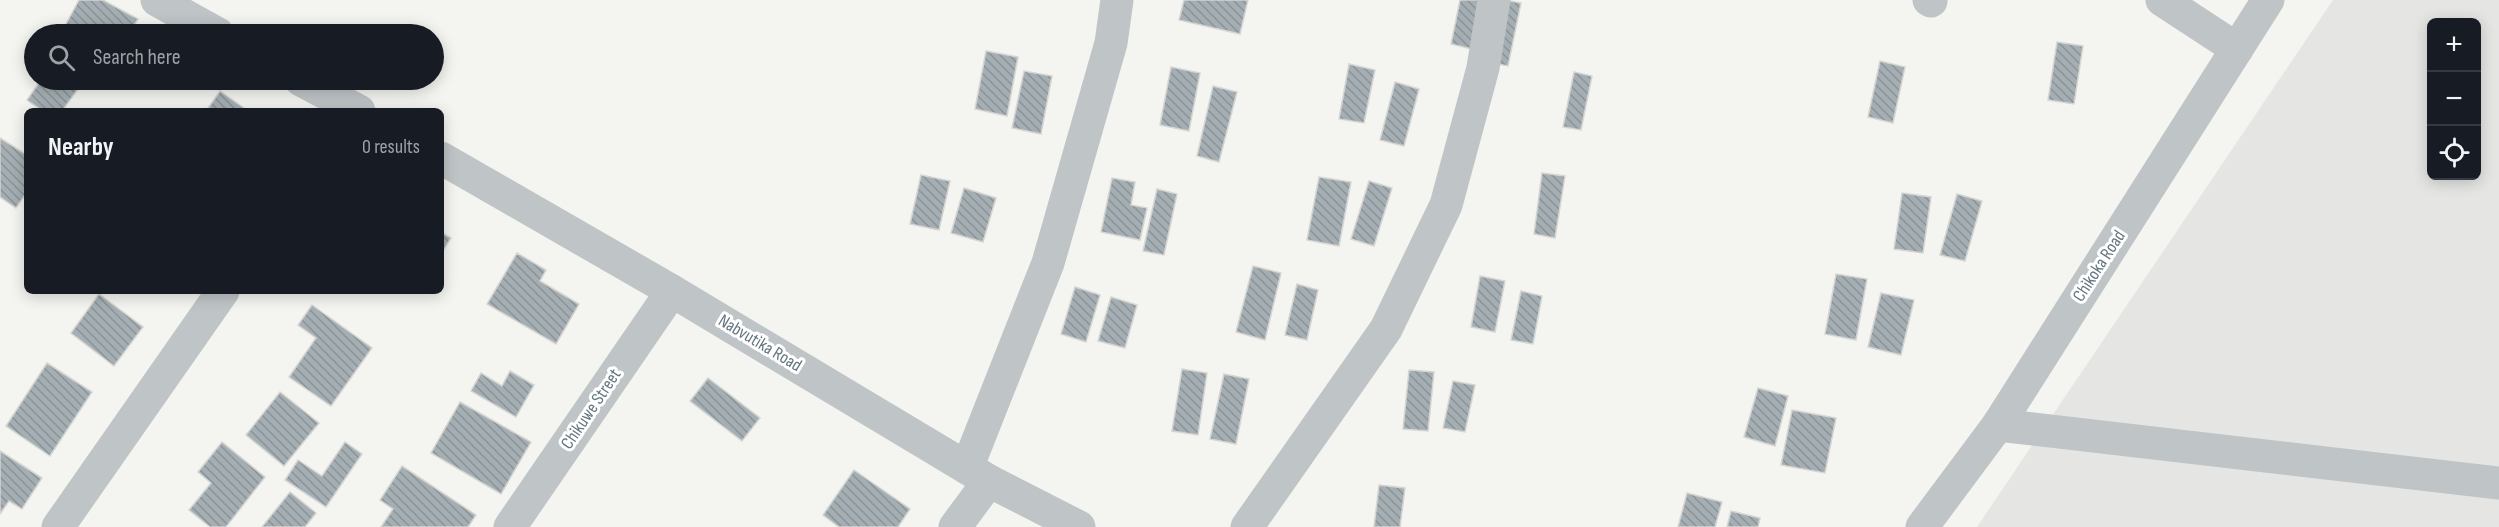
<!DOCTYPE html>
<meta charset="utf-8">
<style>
:root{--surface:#171b24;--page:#20242c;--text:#f1f3f6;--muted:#9ea1a6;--line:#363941}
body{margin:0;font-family:"Sofia Sans Condensed",sans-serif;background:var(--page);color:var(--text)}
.controls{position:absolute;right:18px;top:18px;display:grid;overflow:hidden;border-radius:9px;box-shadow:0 3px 15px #0003}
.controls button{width:54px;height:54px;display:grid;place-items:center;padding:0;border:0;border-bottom:2px solid var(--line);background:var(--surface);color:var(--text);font:30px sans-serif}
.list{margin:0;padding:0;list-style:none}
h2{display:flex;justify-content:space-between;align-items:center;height:78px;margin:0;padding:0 24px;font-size:26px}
h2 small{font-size:20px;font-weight:400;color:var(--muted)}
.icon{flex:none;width:33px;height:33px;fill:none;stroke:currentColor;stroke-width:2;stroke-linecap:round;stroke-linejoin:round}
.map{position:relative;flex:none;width:2499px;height:527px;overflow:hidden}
.search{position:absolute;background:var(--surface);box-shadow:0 3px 15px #0003;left:24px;top:24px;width:420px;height:66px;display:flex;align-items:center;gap:15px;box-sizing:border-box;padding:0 21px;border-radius:33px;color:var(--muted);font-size:22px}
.panel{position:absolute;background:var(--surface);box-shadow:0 3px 15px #0003;left:24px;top:108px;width:420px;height:186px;border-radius:9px}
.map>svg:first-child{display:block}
.built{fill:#e5e5e3;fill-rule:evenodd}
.building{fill:url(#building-back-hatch);stroke:#d5d5d3;stroke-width:1.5}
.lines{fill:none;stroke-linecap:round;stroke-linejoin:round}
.minor{stroke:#bfc4c6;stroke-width:33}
.labels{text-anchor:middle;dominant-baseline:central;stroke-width:6;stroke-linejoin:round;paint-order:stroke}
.street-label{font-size:18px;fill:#637781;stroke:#fff}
</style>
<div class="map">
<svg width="2499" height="527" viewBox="0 0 2499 527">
<defs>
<pattern id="building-back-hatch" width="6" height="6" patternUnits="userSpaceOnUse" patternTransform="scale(1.5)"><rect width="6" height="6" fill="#a5afb3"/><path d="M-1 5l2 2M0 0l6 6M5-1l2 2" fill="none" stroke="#8a9397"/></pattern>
</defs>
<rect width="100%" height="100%" fill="#f4f4f0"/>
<path class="built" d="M2333 0H2499V527H1977ZM2432 22H2476V176H2432Z"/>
<g class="building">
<polygon points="79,0 103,0 138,19 129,34 82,34 65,26"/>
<polygon points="1184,0 1248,0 1240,34 1179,20"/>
<polygon points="1460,0 1486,0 1476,50 1451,44"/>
<polygon points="1505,0 1521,3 1508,66 1486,62"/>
<polygon points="2057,42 2083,46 2074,104 2048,100"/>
<polygon points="986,51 1018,57 1007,116 975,109"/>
<polygon points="1880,61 1905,67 1893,123 1868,117"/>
<polygon points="1349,64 1375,70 1364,123 1339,119"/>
<polygon points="1171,67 1200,73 1189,131 1160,125"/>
<polygon points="1024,71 1052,76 1041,134 1012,128"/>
<polygon points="1574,72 1592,76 1581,130 1563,127"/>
<polygon points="41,80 80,80 83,82 62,111 43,111 27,100"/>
<polygon points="1395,82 1419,89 1404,146 1380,140"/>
<polygon points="1213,86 1237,92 1219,162 1197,156"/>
<polygon points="220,91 248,111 206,111"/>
<polygon points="0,138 27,155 27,192 16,208 0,197"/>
<polygon points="1542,173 1565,176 1555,238 1534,234"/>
<polygon points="921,175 950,181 939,230 910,224"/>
<polygon points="1319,177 1351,182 1339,246 1307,240"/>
<polygon points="1112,178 1135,182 1131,205 1147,208 1140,240 1101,232"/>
<polygon points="1369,181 1392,188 1374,246 1351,239"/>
<polygon points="964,188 996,198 983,242 951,233"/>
<polygon points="1157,189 1177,194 1164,255 1143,251"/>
<polygon points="1902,193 1931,197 1923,253 1894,249"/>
<polygon points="1957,194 1982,201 1965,261 1940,255"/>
<polygon points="441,232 451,238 441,254"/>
<polygon points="517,253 546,270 540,281 579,304 556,344 487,304"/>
<polygon points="1253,266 1281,273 1265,340 1236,332"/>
<polygon points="1836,274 1867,279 1856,340 1825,334"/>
<polygon points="1480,276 1505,281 1495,332 1471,327"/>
<polygon points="1297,284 1318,290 1307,340 1285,335"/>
<polygon points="1075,287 1100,295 1086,342 1061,334"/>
<polygon points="1521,291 1542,296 1533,344 1511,340"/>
<polygon points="1881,293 1914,300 1901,355 1868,347"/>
<polygon points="99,294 143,327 114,366 71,333"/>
<polygon points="1111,297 1137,305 1125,348 1098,341"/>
<polygon points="312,305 372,348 331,406 289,377 316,338 298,325"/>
<polygon points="47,363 92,392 50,456 6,426"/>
<polygon points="1182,369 1207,373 1198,435 1172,431"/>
<polygon points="1409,370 1434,372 1428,431 1403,429"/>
<polygon points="510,371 534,385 516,417 471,391 481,373 502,386"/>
<polygon points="1224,374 1249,379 1236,444 1210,439"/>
<polygon points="708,378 760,418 742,441 690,401"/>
<polygon points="1453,381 1475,385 1465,432 1443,428"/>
<polygon points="1758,388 1788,396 1775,446 1744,437"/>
<polygon points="280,392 319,423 284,466 246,435"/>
<polygon points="460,402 531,442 501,494 431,453"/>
<polygon points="1792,410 1836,418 1825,473 1781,465"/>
<polygon points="222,442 265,477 226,527 210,527 189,510 211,483 198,472"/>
<polygon points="345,442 362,454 326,507 285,480 298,460 322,476"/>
<polygon points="0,451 42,478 22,509 9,501 0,514"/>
<polygon points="402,466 476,515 468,527 381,527 393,509 380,500"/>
<polygon points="854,470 910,509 898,527 839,527 823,515"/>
<polygon points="1379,485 1405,488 1400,527 1374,527"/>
<polygon points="290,492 316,513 305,527 262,527"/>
<polygon points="1687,493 1722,502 1715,527 1678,527"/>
<polygon points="1731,511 1760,518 1758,527 1727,527"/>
</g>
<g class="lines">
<g class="minor">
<polyline points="157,0 218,34"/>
<polyline points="1929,0 1931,1"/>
<polyline points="2162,0 2237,49"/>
<polyline points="301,80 359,111"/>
<polyline points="441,158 672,291 989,481 1079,527"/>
<polyline points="1998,425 2499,483"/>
<polyline points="967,468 1048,263 1111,43 1117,0"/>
<polyline points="58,527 223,291"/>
<polyline points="510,527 672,291"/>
<polyline points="955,527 989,481"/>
<polyline points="1247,527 1386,329 1446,205 1483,68 1494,0"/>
<polyline points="1922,527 1998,425 2268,0"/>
</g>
</g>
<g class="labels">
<g class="street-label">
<text transform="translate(2099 266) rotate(-57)">Chikoka Road</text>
<text transform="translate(760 343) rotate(31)">Nabvutika Road</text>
<text transform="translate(591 409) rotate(-56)">Chikuwe Street</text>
</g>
</g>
</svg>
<div class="controls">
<button>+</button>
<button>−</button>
<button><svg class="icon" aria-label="locate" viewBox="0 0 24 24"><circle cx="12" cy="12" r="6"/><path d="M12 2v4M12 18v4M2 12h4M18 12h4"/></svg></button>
</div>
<div class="search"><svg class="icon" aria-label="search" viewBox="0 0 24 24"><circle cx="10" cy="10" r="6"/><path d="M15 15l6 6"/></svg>Search here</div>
<section class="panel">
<h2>Nearby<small>0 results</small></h2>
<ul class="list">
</ul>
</section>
</div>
